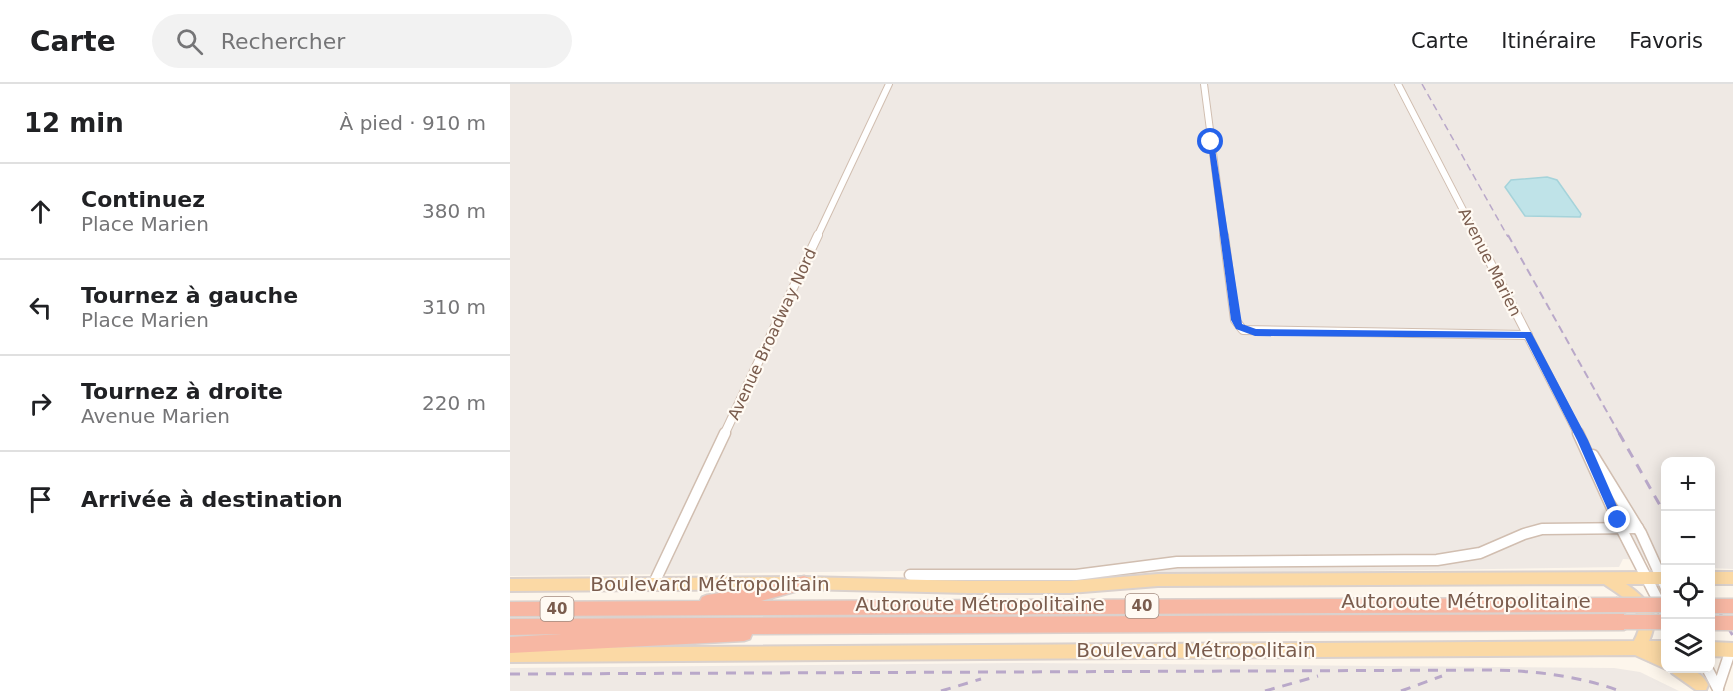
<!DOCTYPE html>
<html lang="fr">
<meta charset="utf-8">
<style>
:root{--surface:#fff;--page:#f2f2f2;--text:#202124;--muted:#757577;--line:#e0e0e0}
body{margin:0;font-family:"DejaVu Sans",sans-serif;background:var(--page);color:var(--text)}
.controls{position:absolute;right:18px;bottom:18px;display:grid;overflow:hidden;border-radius:12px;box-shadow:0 3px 15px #0003}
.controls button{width:54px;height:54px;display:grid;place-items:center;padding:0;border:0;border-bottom:2px solid var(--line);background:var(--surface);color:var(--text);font:30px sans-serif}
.stop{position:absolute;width:18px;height:18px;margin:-14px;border:4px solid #2563eb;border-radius:50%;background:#fff}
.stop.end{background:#2563eb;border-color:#fff;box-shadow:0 2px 6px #0008}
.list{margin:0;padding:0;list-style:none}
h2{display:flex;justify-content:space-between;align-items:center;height:78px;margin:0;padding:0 24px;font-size:26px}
h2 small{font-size:20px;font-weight:400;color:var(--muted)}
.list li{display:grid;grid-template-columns:39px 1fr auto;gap:18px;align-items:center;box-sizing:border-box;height:96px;padding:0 24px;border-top:2px solid var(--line)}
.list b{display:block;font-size:22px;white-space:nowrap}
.list p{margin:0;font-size:20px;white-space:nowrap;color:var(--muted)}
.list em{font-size:20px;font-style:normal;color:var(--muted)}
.icon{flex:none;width:33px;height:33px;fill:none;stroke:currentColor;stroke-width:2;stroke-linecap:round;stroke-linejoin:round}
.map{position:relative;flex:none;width:1223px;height:607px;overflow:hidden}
header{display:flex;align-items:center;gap:36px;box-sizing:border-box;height:84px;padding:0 30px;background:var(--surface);border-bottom:2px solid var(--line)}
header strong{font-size:28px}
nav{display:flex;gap:33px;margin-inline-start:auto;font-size:21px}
.search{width:420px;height:54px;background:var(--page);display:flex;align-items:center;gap:15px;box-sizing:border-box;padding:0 21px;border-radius:33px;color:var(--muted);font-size:22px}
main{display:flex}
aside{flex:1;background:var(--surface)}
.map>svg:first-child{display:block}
.industrial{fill:#efe9e4}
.water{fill:#bfe3e8;stroke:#a5d3da;stroke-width:1.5}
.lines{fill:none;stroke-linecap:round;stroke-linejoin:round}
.minor-far2-casing{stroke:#d1beb0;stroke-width:8}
.minor-far1-casing{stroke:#d1beb0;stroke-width:10}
.minor-casing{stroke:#d1beb0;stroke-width:13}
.major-casing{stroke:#dad1cd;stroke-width:4}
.highway-casing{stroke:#dad1cd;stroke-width:3}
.minor-far2{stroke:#fff;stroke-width:6}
.minor-far1{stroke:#fff;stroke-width:8}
.minor{stroke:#fff;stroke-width:10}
.major{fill:#fbd9a5;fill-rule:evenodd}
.highway{fill:#f7b7a3;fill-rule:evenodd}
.rail-far2{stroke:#b9a8c9;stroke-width:1.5;stroke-dasharray:7 4.5;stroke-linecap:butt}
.rail-far1{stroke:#b9a8c9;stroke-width:2;stroke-dasharray:8 5;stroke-linecap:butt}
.rail{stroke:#b9a8c9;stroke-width:3;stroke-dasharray:10 8;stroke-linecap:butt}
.highway-bridge-casing{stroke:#dad1cd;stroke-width:17;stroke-linecap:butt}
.highway-bridge{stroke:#f7b7a3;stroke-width:14}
.route{fill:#2563eb}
.labels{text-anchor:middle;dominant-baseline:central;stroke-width:4.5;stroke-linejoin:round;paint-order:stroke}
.shield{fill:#fffaf3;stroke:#a28b7f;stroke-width:1.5}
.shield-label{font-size:15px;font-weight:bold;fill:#7a5c4d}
.street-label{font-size:16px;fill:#7a5c4d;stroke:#fffaf3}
.near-street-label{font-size:20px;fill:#7a5c4d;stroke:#fffaf3}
</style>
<header>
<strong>Carte</strong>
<div class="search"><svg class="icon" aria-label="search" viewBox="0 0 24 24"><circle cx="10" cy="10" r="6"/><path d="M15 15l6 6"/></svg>Rechercher</div>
<nav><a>Carte</a><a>Itinéraire</a><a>Favoris</a></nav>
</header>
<main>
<aside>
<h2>12 min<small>À pied · 910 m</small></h2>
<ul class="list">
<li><svg class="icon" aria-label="ahead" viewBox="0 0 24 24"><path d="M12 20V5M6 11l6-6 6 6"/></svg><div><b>Continuez</b><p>Place Marien</p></div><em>380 m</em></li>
<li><svg class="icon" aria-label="left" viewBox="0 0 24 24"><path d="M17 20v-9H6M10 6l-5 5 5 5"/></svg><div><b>Tournez à gauche</b><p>Place Marien</p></div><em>310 m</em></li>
<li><svg class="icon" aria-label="right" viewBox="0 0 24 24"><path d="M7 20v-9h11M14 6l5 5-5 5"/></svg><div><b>Tournez à droite</b><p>Avenue Marien</p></div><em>220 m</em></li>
<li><svg class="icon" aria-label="arrive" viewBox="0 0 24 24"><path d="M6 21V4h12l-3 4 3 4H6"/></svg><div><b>Arrivée à destination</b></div></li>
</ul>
</aside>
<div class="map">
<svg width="1223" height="607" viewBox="0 0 1223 607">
<rect width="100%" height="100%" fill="#fdf6ec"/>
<g class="industrial">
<polygon points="0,0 1223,0 1223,485 1201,484 1200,378 1156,378 1155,477 1113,475 1109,483 713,489 393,487 0,492"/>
<polygon points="518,579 1104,584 1130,588 1169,607 0,607 0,584"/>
</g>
<polygon class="water" points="1037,93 1047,96 1071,130 1070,133 1015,132 995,103 1001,96"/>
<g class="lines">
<defs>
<g id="minor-far2">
<polyline points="694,0 714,153"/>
<polyline points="888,0 967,153"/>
<polyline points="307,153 379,0"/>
</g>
<g id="minor-far1">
<polyline points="714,151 725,236 733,246 1018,251"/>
<polyline points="966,151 1069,351"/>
<polyline points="214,351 308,151"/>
</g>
<g id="minor">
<polyline points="1068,349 1111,444 1156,532"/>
<polyline points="1083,371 1131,449 1156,504"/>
<polyline points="400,491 566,491 667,478 927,476 970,469 1014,450 1032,445 1128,444"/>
<polyline points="144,499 215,349"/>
<polyline points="1197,584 1208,605"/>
<polyline points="1208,604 1221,565"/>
</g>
<g id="major">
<path d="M1156 488V500H1116C1138 515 1151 530 1139 557H1156V585L1125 571 0 578V564L1124 557C1141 527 1117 516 1094 500L648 502 560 509H458L294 505 0 507V495L294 493 458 497H560L648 490Z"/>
<rect x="1200" y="488" width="23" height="12"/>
<polygon points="1200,558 1223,559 1223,573 1200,572"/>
<path d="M1160 584C1175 584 1191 585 1198 601L1196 606H1186L1162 589Z"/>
</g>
<g id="highway">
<polygon points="294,492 299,494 301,499 299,504 251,517 1106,514 1111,516 1114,521 1111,526 1106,528 0,532 0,518 190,517 192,513 197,511 244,504"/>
<polygon points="1114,530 1119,533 1122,538 1119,543 1114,546 242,550 240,555 234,557 0,569 0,553 52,550 0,551 0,535"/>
</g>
</defs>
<use href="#minor-far2" class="minor-far2-casing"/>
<use href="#minor-far1" class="minor-far1-casing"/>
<use href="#minor" class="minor-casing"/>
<use href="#major" class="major-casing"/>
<use href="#highway" class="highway-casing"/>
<use href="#minor-far2" class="minor-far2"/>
<use href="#minor-far1" class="minor-far1"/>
<use href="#minor" class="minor"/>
<use href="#major" class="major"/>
<use href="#highway" class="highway"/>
<polyline class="rail-far2" points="912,0 998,153"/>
<polyline class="rail-far1" points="998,151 1110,351"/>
<g class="rail">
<polyline points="1109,349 1156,432"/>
<polyline points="1200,511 1223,552"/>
<path d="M0 590 983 586C1027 587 1069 592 1110 607"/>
<polyline points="431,607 471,595"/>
<polyline points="755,607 808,592"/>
<polyline points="891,607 932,592"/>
</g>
<defs>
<g id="highway-bridge">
<polyline points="1106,521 1156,521"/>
<polyline points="1200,522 1223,522"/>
<polyline points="1114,538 1156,538"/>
<polyline points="1200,539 1223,539"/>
</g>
</defs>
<use href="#highway-bridge" class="highway-bridge-casing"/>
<use href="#highway-bridge" class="highway-bridge"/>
</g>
<polygon class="route" points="701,56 704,58 732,240 746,245 1021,248 1078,356 1113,436 1112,440 1104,440 1067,356 1015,254 745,252 726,245 721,236 698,58"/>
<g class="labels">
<g class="shield">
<rect x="615.5" y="510" width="33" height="24" rx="4.5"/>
<rect x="30.5" y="513" width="33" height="24" rx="4.5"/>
</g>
<g class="shield-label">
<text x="632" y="522">40</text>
<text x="47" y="525">40</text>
</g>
<g class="street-label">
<text transform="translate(980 178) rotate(63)">Avenue Marien</text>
<text transform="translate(262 250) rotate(-65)">Avenue Broadway Nord</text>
</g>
<g class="near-street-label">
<text x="200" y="500">Boulevard Métropolitain</text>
<text x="956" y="517">Autoroute Métropolitaine</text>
<text x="470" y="520">Autoroute Métropolitaine</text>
<text x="686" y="566">Boulevard Métropolitain</text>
</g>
</g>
</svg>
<div class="controls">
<button>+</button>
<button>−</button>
<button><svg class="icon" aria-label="locate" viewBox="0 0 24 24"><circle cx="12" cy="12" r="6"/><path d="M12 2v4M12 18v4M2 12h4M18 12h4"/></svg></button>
<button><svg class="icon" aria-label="layers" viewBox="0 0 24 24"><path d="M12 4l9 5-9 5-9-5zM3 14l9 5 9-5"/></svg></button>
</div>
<div class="stop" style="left:701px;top:58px"></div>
<div class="stop end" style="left:1108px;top:436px"></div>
</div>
</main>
